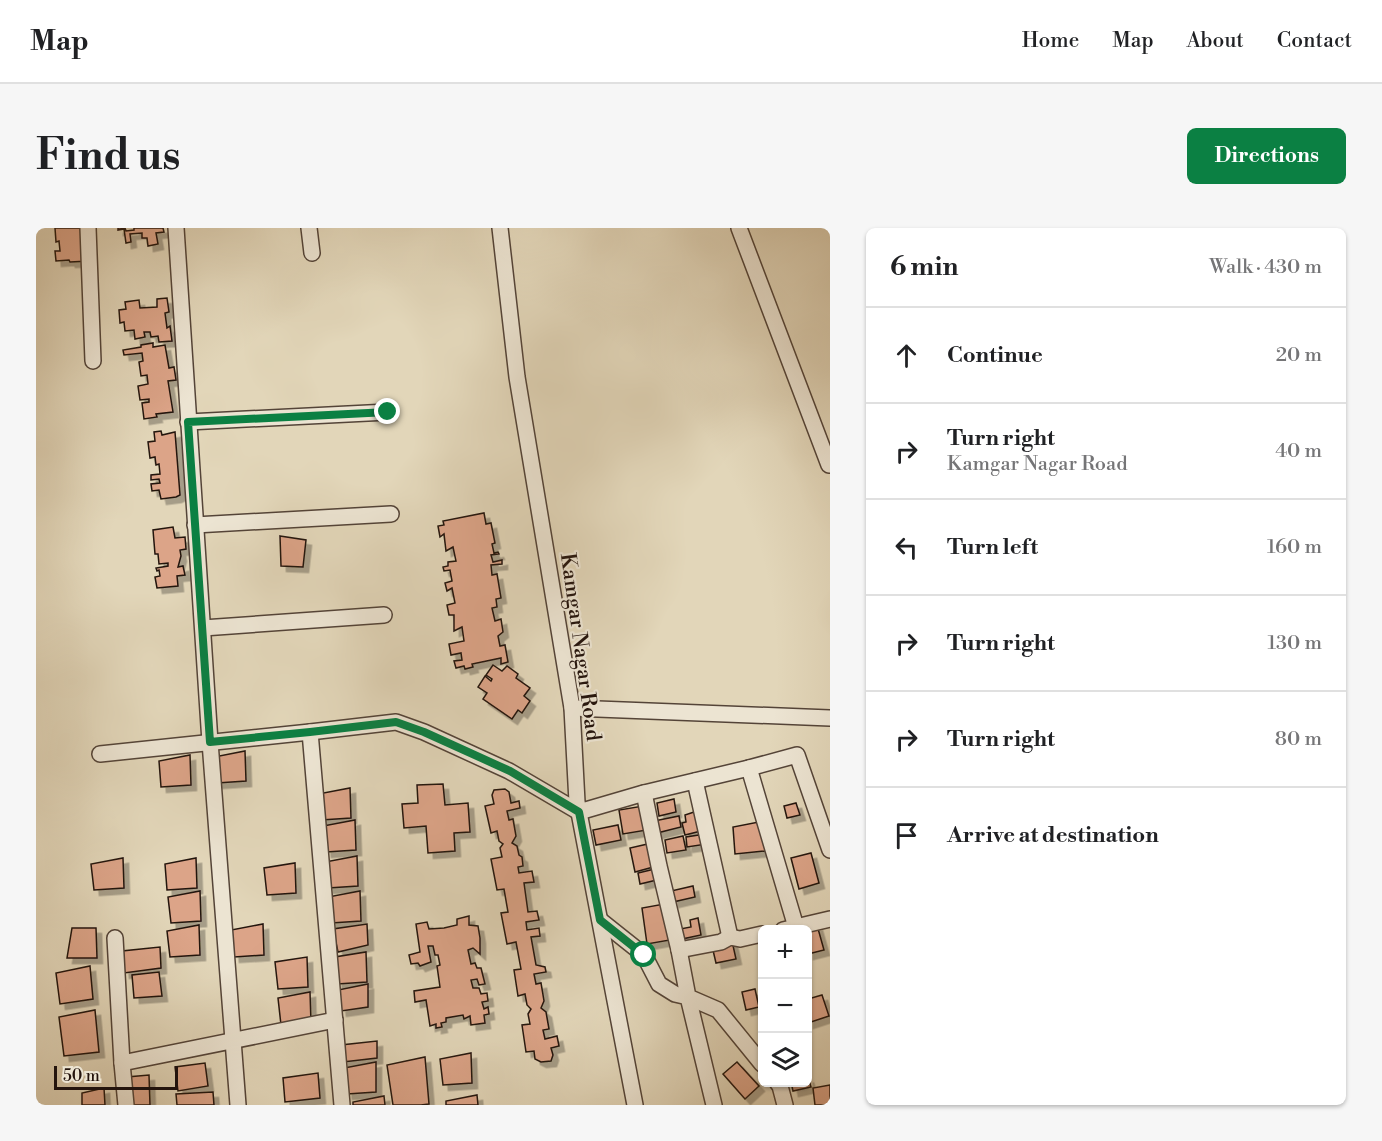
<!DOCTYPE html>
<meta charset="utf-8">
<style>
:root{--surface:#fff;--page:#f6f6f6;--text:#202124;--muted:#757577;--line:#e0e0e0;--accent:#0b8043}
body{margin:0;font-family:"Libre Bodoni",serif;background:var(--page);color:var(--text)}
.controls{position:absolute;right:18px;bottom:18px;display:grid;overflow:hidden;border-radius:9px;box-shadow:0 2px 4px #0004}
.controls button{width:54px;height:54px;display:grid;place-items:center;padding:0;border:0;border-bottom:2px solid var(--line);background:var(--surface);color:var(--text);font:30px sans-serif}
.scale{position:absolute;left:18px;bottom:15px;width:124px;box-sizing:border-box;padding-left:6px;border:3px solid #24140d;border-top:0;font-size:16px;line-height:21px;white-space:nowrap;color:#24140d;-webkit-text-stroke:4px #ece4d2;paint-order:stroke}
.stop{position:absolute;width:18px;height:18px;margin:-14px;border:4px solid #0b8043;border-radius:50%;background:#fff}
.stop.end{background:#0b8043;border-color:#fff;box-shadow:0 2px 6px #0008}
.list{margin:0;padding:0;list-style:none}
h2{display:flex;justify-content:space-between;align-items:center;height:78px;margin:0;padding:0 24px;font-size:26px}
h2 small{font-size:20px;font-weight:400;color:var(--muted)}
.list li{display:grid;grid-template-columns:39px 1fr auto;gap:18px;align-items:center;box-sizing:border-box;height:96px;padding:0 24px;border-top:2px solid var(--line)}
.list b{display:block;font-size:22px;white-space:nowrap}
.list p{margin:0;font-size:20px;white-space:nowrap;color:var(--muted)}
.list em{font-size:20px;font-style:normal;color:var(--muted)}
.icon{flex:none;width:33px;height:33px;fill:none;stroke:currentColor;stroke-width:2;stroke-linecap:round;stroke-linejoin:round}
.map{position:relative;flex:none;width:794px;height:877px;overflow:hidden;border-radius:9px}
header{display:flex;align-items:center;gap:36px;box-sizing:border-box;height:84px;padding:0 30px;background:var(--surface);border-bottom:2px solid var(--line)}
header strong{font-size:28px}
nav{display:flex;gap:33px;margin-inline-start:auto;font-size:21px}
.intro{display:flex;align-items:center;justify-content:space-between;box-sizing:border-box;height:144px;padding:0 36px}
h1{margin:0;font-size:42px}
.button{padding:15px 27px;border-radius:9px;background:var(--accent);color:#fff;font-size:21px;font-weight:700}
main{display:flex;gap:36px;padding:0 36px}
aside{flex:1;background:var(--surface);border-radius:9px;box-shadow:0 2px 4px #0004}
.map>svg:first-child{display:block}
.building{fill:#dca488;stroke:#24140d;stroke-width:1.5;filter:url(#shadow)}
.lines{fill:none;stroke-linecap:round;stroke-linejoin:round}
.street-casing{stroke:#544438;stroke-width:18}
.street{stroke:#ece4d2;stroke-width:15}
.route{stroke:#0b8043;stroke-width:8}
.labels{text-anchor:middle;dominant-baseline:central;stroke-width:4.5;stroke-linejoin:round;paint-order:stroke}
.street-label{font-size:21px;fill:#24140d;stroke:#ece4d2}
</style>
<header>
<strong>Map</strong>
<nav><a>Home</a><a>Map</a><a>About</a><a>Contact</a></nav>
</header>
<div class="intro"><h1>Find us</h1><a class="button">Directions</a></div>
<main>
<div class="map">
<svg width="794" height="877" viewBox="0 0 794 877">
<defs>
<filter id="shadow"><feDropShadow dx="5.5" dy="5.5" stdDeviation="0" flood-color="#0004"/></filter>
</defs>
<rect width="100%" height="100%" fill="#e2d6b9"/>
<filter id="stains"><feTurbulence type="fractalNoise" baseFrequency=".00333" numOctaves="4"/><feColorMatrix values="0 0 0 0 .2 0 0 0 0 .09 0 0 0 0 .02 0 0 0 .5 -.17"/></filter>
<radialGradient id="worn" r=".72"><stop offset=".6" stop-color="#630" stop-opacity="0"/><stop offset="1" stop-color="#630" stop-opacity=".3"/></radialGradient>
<g class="building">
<polygon points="19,0 48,0 49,14 45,14 45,17 51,17 53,33 34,34 33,32 20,33 19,23 24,23 23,13 20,14"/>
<polygon points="82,0 89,0 90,3 98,2 98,0 127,0 128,4 120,5 122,16 112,18 111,10 106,10 106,5 94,6 95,14 90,15 88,1 82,2"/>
<polygon points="131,70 133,84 129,85 131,100 134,98 136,113 123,114 122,108 115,109 114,104 108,104 109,109 99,111 98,102 89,103 88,94 84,95 83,82 90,81 89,74 103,72 104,80 121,79 121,71"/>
<polygon points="117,115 117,119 129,117 133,140 138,139 140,152 132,153 137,184 120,186 121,189 108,191 106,175 113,174 113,171 104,172 102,158 112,156 111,147 105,148 103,134 107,133 106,125 88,127 87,122 105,119 105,117"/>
<polygon points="125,203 126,207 139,204 144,267 140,269 125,271 123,262 116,263 115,256 124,255 123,251 115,252 115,247 124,246 123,236 120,237 119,229 114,230 112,214 119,213 118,204"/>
<polygon points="448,285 450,296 455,295 459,315 456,316 458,325 462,324 463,326 455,327 457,334 466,332 466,336 455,337 456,347 461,346 465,370 460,371 461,379 456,380 459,393 465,391 467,404 462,408 464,418 469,417 472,434 465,436 465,430 436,436 437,439 429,441 428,438 420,440 418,433 426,432 425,425 415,427 413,416 428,413 426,399 418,403 418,387 413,387 411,377 419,375 416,360 411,363 409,355 416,353 414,342 408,343 407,339 412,338 412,334 420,333 417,319 410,323 408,306 404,309 402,298 408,297 407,293"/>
<polygon points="137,299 139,310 149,309 150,321 144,322 145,328 142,339 147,338 149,347 141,348 142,358 121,360 119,349 124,348 123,342 121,343 120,340 132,338 132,335 123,336 122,326 119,326 117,302"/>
<polygon points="244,308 270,312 267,339 245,338"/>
<polygon points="457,437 466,443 471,438 482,446 480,450 494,460 488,468 494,473 486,485 482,482 476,491 447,471 451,465 442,459 449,448 455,453 456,451 450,447"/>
<polygon points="209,523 210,553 181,555 178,529"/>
<polygon points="154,527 155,557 125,559 123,533"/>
<polygon points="407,556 409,577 432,575 434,604 418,605 419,623 392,625 390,598 368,600 366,576 382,575 381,557"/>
<polygon points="314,560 315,590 285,592 282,566"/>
<polygon points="469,561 473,564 475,575 483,573 484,580 471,583 473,592 477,591 480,608 476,615 481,618 483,627 486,629 487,638 482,639 483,645 496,643 498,654 488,655 492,684 501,683 503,692 490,694 491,702 503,700 504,708 495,709 500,737 509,739 510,744 498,746 500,756 505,755 508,773 505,780 510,784 513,801 507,802 509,811 521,808 523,818 515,820 517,827 515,833 505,834 499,831 498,823 490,824 486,797 494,796 492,786 495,781 491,777 489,766 482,768 478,742 485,741 480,714 471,716 465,685 472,684 468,661 461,662 455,631 466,629 464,620 467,616 463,613 461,603 455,605 449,578 458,576 456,567 458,562"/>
<polygon points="638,571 640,584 623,588 621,575"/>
<polygon points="760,575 764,587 751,590 748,578"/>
<polygon points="607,578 611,602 587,606 583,582"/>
<polygon points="664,582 669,602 649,607 646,595 650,594 649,587"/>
<polygon points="643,588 645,599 621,605 618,593"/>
<polygon points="319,592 320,622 290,624 287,598"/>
<polygon points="728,593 729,623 699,626 697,599"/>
<polygon points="582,597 585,612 560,617 557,602"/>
<polygon points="669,606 671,616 651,619 650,609"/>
<polygon points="647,608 650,622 631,625 629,612"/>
<polygon points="616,615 621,638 599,644 594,620"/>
<polygon points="775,625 783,655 763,661 755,630"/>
<polygon points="321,628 322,658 292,660 289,634"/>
<polygon points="87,630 88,660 58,662 55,636"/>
<polygon points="160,630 161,660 131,662 129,636"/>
<polygon points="259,635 260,665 231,667 228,640"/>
<polygon points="623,640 625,651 604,656 602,645"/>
<polygon points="657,658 659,669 637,674 635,663"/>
<polygon points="164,663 165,693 135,695 132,669"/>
<polygon points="324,663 325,693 295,695 292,669"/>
<polygon points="628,676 634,712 611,716 606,680"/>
<polygon points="433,688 433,697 442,698 444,710 444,726 437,720 432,722 435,736 439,735 441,740 445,740 449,756 443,757 441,751 435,752 437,760 443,760 445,766 451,765 452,773 446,774 448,781 452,779 453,786 448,787 449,795 435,797 434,788 428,791 427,787 410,790 410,794 405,795 406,799 400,800 400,796 394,798 390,772 379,774 378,763 404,759 401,738 404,737 402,727 399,727 397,718 392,718 395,734 384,738 382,735 375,736 373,727 384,724 380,696 391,694 393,701 408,700 421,697 421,691"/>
<polygon points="662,690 665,707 646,711 644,701 655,699 654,692"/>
<polygon points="227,696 228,727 198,729 195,702"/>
<polygon points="331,696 332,717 302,724 297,701"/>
<polygon points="163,697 164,727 134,729 131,703"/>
<polygon points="781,697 788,722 772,726 772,702"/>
<polygon points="36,700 60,700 61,730 31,730"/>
<polygon points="696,713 700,731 680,735 676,718"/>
<polygon points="124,719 125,740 88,745 86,723"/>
<polygon points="330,724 331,754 301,756 299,729"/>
<polygon points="271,729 272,759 242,761 239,734"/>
<polygon points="54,738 57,771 24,776 20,745"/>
<polygon points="123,744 126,768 98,770 96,747"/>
<polygon points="332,756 332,779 305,783 302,762"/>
<polygon points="719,761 723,779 710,782 706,764"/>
<polygon points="274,764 275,795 245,797 242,770"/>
<polygon points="786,767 793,788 772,795 772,771"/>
<polygon points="59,782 63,824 28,828 23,789"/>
<polygon points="341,813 341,830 307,834 305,817"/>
<polygon points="435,825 436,855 407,857 404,831"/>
<polygon points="389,829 393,876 385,877 357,877 351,837"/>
<polygon points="340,834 340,864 311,866 308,840"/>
<polygon points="701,834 723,858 709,871 687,846"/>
<polygon points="169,835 172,858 142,863 139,839"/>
<polygon points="282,845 284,870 249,874 247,850"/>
<polygon points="113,847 114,877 93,877 91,849"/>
<polygon points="772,849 775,859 757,863 755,854 772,854"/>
<polygon points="794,857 794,877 779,877 777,860"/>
<polygon points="68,860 69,877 46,877 46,865"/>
<polygon points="177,864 178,877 141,877 140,866"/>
<polygon points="441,867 442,877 410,877 410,873"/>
<polygon points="348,868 349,877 317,877 317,874"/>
</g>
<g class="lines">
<defs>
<g id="street">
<polyline points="52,0 57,133"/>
<polyline points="140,0 174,514 202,877"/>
<polyline points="273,0 276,25"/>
<polyline points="464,0 481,149 536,480 541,574 599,877"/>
<polyline points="703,0 793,237"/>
<polyline points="152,194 352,184"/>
<polyline points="159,297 355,286"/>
<polyline points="167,400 348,387"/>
<polyline points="536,480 794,490"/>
<polyline points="274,504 306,877"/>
<polyline points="64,526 274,504 360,494 388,504 473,543 543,584 608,565 713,540 761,527 794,622"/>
<polyline points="713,540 760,699"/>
<polyline points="659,553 694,709"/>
<polyline points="608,565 623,638 643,722 652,769 682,782 726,836"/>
<polyline points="564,692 608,727 623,756 639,766 652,769 678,877"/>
<polyline points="747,702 794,691"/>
<polyline points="79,710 86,835"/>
<polyline points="643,722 685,714 694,709 704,711 726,706"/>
<polyline points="741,854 744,858 749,877"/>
<polyline points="90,877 86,835 299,792"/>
</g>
</defs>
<use href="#street" class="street-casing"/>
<use href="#street" class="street"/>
</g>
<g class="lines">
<polyline class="route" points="352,184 152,194 174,514 274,504 360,494 388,504 474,543 543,584 564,692 608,727"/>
</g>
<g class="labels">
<g class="street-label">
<text transform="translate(544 419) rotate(82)">Kamgar Nagar Road</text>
</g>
</g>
<rect width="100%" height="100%" filter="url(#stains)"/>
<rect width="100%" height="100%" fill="url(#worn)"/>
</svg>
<div class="controls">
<button>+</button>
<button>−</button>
<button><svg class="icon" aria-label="layers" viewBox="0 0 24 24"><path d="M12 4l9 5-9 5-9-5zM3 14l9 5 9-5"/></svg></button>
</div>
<div class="scale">50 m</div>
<div class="stop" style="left:608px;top:727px"></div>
<div class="stop end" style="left:352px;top:184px"></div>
</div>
<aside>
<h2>6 min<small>Walk · 430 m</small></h2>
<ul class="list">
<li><svg class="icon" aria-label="ahead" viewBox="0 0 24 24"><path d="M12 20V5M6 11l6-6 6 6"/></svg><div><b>Continue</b></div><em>20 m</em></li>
<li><svg class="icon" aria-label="right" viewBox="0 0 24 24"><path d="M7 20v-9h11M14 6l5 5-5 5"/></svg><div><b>Turn right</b><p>Kamgar Nagar Road</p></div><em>40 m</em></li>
<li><svg class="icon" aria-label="left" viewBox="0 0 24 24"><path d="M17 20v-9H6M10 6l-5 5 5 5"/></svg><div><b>Turn left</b></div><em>160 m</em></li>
<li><svg class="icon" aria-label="right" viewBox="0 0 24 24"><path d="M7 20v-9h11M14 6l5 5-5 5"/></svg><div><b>Turn right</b></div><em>130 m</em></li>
<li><svg class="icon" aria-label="right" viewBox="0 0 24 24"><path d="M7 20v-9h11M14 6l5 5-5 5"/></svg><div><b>Turn right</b></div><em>80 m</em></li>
<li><svg class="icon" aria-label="arrive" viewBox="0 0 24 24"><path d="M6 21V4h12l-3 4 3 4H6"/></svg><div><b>Arrive at destination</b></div></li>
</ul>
</aside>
</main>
